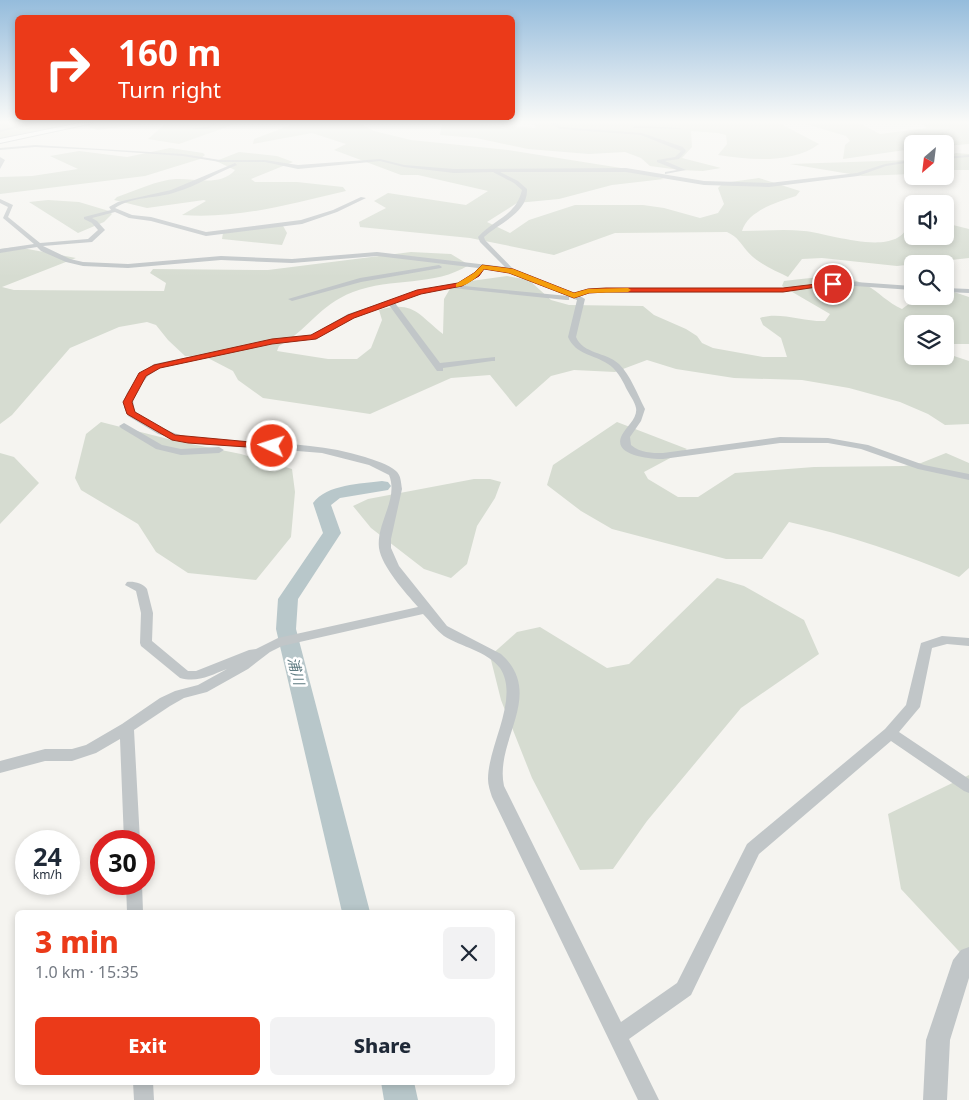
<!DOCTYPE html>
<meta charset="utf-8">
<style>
body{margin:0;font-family:"Noto Sans","Noto Sans JP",sans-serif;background:#f2f2f3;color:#1f2937;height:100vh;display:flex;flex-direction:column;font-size:19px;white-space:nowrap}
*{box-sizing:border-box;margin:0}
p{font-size:16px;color:#747a83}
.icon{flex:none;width:28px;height:28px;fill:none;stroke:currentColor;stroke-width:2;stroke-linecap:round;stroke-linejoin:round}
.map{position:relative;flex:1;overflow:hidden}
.sheet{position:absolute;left:15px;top:910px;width:500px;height:175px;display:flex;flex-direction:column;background:#fff;border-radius:8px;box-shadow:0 2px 8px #0003}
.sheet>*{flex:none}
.banner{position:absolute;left:15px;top:15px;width:500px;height:105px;border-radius:8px;box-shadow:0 2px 8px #0003;background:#eb3a19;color:#fff;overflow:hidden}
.needle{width:32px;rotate:208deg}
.tools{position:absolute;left:904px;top:135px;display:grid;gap:10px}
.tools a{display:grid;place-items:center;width:50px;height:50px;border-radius:8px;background:#fff;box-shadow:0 2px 8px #0003;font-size:25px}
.speed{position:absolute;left:15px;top:830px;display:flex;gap:10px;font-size:25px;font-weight:700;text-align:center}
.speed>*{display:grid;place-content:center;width:65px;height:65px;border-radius:50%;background:#fff;box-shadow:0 2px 8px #0003;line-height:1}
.speed small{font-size:12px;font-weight:400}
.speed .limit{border:8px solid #d22;background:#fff;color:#111}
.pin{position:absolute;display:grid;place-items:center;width:42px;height:42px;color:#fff;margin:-21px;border:2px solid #fff;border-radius:50%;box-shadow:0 1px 5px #0007}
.me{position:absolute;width:55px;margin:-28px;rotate:274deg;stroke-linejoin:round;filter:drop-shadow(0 0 4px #0008)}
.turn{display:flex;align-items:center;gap:18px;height:105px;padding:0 20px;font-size:22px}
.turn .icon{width:65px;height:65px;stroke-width:2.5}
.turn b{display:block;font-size:35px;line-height:42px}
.round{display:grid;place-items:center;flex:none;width:52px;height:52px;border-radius:8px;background:#f2f2f3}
.headline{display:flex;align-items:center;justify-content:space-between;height:85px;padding:0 20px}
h1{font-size:30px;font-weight:800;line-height:38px;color:#eb3a19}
.primary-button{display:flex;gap:10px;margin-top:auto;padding:10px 20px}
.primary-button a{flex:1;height:58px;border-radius:8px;background:#eb3a19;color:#fff;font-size:20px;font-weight:800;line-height:58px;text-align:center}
.primary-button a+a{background:#f2f2f3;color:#1f2937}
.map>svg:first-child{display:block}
.green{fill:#d6dcd1}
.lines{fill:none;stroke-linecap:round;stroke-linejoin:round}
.river{fill:#b8c7ca;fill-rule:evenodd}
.secondary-casing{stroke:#b3babd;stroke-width:2}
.minor{fill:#c1c6c8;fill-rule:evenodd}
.tertiary{fill:#c1c6c8;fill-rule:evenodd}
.secondary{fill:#fff;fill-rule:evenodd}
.route{fill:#eb3a19;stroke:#992610}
.slow{fill:#f59e0b}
.labels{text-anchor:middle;stroke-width:5;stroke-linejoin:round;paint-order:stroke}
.water-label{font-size:14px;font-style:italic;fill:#5d7a80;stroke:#fff}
</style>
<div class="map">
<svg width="969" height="1100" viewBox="0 0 969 1100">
<rect width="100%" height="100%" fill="#f5f4f0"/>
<!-- green -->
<path class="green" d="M0,123H148L98,130L80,124L20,134L0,140Z
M166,123H238L179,144L148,139Z
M296,123H359L374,131L411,140L508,150L640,171L664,179L612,185L559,199L517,203L487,222L510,233L529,220L575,205H643L664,208L700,218L718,213L724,204L718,188L723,183L759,178L800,191L796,196C778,202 748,210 742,231C763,231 784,229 804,231C829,233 897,259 908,225L912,223V236H945V223L969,229V258L897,266L822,258L802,259L788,277C774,270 757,263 747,251C740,243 738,237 727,232L615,233L554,255L470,238L360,227L359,222L386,208L374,201L388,193L466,205L488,191L418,175H401L334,150L346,144L312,133L253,144L254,139Z
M448,123L536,128L534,123H779L819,144C793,164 750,160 718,155L727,144L726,135L718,133L691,131L692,147L682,158L721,168L703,171L680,170L650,166L641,158L625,152L589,154L528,149L476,138L440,135L442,124Z
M810,123H859L880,134L927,128L921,123H969V144L945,146V144H912V149L843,159L845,145L850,141L846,136L806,124Z
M170,148L203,153L205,155L200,159L145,176L0,194V177L32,176L78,169L50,156L79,151L127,157Z
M239,152L277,156L293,162L251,179L255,182H297L343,187L346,191C290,204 239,219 182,215L206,201L204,200L147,208L114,200L117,197C135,191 157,180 176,179C195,178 220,187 235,170L216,161Z
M956,153L969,154V170H945V157Z
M912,160V174L862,176L790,164Z
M48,200L79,202L109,211L112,214L104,222L78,233L29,202Z
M282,224L287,233L282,245L222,239L223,233Z
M17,247L76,258L2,287L14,290L164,291L166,283L150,273L153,269L268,270L411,252L451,254L469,265C434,287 392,277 353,292C319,305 307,331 279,346L277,351L328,359H357L371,348L382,320L379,310C413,300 418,314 443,334L444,299L451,287L471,281L507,276L529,280L551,300L569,305L643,306L654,315L686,329L697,336L702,343L713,348L763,357H787L781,338L763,325L760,318C778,311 805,322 825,321L830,314L782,286L784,281C810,278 842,272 866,285C879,292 888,303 902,309L910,303L913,296H945V289L969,297V344H945V324H912V356H945V353L969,361V424L945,425L928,414L900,402L849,388L802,380L734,378L676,369L647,360L615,372L574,370L551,376L516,407L490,375L451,378L370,414L263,398L238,380L233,371L206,357L185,356L168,340L156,325L147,322L119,327L70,348L12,415L0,424V249Z
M101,422L176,441L241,454L292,469L295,492L291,537L256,580L188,573L156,552L138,524L81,490L75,478L86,434Z
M617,422L687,449L644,472L648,479L678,497H698L735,473L814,467L904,466L921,463L946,453L969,463V568L959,577C904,554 848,535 789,522L762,559H726L612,529L581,511L547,485L553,465Z
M0,453L14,457L39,483L0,524Z
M474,479H490L501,482L495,498L477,526L467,564L451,578L424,569L371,528L353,506L368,499Z
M717,578L744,586L804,620L819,654L741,708L647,821L613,869L580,870L532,778L501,700L490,656L517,632L540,627L607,668L629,664Z
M969,775V962L901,889L888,814Z"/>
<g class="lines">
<!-- river -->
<path class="river" d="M382,481L388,482L391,486L388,490L340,498L331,505L341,533L298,599L296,629L370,912H342L276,629L278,599L323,533L313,503C327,484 361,484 382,481Z
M381,1082H414L418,1100H384Z"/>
<!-- secondary casing -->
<g class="secondary-casing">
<path id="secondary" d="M80,123H93L0,143V139Z"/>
</g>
<!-- minor -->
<path class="minor" d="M28,123H36L0,132V130Z
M212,123H217L208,129H188L207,127Z
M551,123H556L561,127L642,133L683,147L686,151L679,159L665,161L686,170L665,174V172L677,170L657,162V160L675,157L681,151L641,135L560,129Z
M635,126L680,128L682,129L633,128Z
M35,145L183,154L220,160H265L298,165L380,159L404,165L454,169L626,168L704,181L769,183L857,173L885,164L912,160V162L886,166L858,176L769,187L704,185L626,172H500L518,181L527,189C528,213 499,223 484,237L485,240L514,270L574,294L588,289L606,288H783L841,281L912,286V290L841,285L783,292L589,293L580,296L585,299L576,337C583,354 606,352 619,364C631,376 637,394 645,409L641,421L630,437L631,445C641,453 651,453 663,453L780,437L828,438L868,445L924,465L969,474V480L918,469L861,449L828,443H780L663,459C651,459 611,456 622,435C626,427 638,418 636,408C635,402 629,394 626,388C622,379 616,369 608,364C593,354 576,355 568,337L577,300L569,297V300H566L452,288L421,294L395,303L440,363L495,357V361H492L443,368V371H437L389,305L354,318L316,339L272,344L160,368L148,376L139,387L133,400L135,413C153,423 170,434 190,437C249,445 308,439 365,457C374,460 388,464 396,471C401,475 401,483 402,489L391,539V548L399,566L447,626L501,654C546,694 494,740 504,786L621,1022L677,983L747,844L885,729L906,705L921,643L942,636L969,638V646L947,644L932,648L920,707L899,732L969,779V793L964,791L891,741L759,854L691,995L629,1039L659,1100H638L492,797C490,791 488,785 488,779C488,745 520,698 500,668C487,651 461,647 444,636C436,630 430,621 423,614L282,646L270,652L248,669L207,692L184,698L170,706L134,730L140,841H124L120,739L96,753L72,761H45L0,773V761L45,749H72L86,745L122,724L160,698L175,691L198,685L227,669C211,675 198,683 180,678L141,646L140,643L141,613L136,591L125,585L127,582C133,581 143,583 147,589L153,613L152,641L188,671H196L249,650L256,649L278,638L418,607C405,592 382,567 379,548C376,523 399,499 389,475L369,465L322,453L185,442L158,434L128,416L124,407V400L127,393L137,378L154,364L272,340L311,335L348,314L418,291L458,283L474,274L478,268L377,256L292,263L221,260L128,268L83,266L66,262L41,251L37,247L0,253V249L34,244L3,218L8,207L0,203V199L13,205L8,217L40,243L88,239L98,230L92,223L84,219V217L111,210L109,207L118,202L171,190L235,163L237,165C216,173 197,186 176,192C156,199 132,196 115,208L132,215L151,217L206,232L301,220L333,210L361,197L366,198L337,212L302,224L206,236L151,221L129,218L115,212L92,218L97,221L105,230L92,242L43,246L70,259L83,262L128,264L221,256L292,259L377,252L505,267L480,242L478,237C494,219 516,216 522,190L514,183L493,172L454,173L404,167L380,161L298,169L265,162H220L183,156L98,150L35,147L0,150V148ZM484,268L505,271L568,296L464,286L479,276Z
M969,155V157L945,159V157Z
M0,157L5,160L0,169Z
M439,265L442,267L441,268L361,282L292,301L288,299L360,278Z
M945,288L969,289V293L945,292Z
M124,423L162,445L181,449L219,447L224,450L219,453L181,455L156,449L121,428L119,426Z
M126,884H142L143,912H127Z
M133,1082H153L154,1100H134Z"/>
<!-- tertiary -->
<path class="tertiary" d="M969,947V978L950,1040L947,1100H923L926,1040L953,960L961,950Z"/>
<!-- secondary -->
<use href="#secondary" class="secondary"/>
</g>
<!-- sky -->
<linearGradient id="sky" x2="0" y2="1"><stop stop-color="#95bcdc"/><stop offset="0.44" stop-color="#fafaf8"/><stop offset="1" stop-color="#fafaf8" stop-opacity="0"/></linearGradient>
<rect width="969" height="277" fill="url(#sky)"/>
<!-- route -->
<path class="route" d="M482,265L513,269L574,293L588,289L606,288H783L833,282L837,284L783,292H606L589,293L574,298L509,273L484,269L479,276L462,286L421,294L354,318L316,339L272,344L160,368L146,376L132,402L135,412L175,435L272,444H276V449L188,443L172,440L127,414L123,402L139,373L154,365L272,339L311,335L348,315L417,290L458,283L474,273Z"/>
<!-- slow -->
<path class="slow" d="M482,265L513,269L574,293L588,289L628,288L631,290L628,292L589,293L574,298L509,273L484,269C478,277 466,287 456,287V284L474,273Z"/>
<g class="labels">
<!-- water labels -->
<g class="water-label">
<text transform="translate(296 671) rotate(76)" y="5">浦川</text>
</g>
</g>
</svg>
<div class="tools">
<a><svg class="needle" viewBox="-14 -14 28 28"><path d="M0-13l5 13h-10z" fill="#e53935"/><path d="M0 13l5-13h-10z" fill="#747a83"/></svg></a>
<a><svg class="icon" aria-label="sound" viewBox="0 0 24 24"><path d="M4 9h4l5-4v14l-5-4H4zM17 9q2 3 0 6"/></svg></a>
<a><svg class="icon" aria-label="search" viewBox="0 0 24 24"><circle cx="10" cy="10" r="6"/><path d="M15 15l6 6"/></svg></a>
<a><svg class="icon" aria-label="layers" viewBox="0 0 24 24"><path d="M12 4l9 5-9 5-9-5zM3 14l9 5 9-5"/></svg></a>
</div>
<div class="speed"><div>24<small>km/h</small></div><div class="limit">30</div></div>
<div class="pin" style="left:833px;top:284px;background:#d93025"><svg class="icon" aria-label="arrive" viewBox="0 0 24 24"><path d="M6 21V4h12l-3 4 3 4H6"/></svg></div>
<svg class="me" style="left:272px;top:446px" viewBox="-20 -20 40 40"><circle r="17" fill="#eb3a19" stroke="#fff" stroke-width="3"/><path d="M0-11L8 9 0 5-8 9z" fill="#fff"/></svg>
<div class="banner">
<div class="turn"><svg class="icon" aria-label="right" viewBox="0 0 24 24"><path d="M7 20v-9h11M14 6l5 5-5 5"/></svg><div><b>160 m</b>Turn right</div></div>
</div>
<section class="sheet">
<div class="headline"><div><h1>3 min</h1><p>1.0 km · 15:35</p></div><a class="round"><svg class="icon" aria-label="close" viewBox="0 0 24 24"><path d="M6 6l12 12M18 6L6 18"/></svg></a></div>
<div class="primary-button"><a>Exit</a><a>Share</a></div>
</section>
</div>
